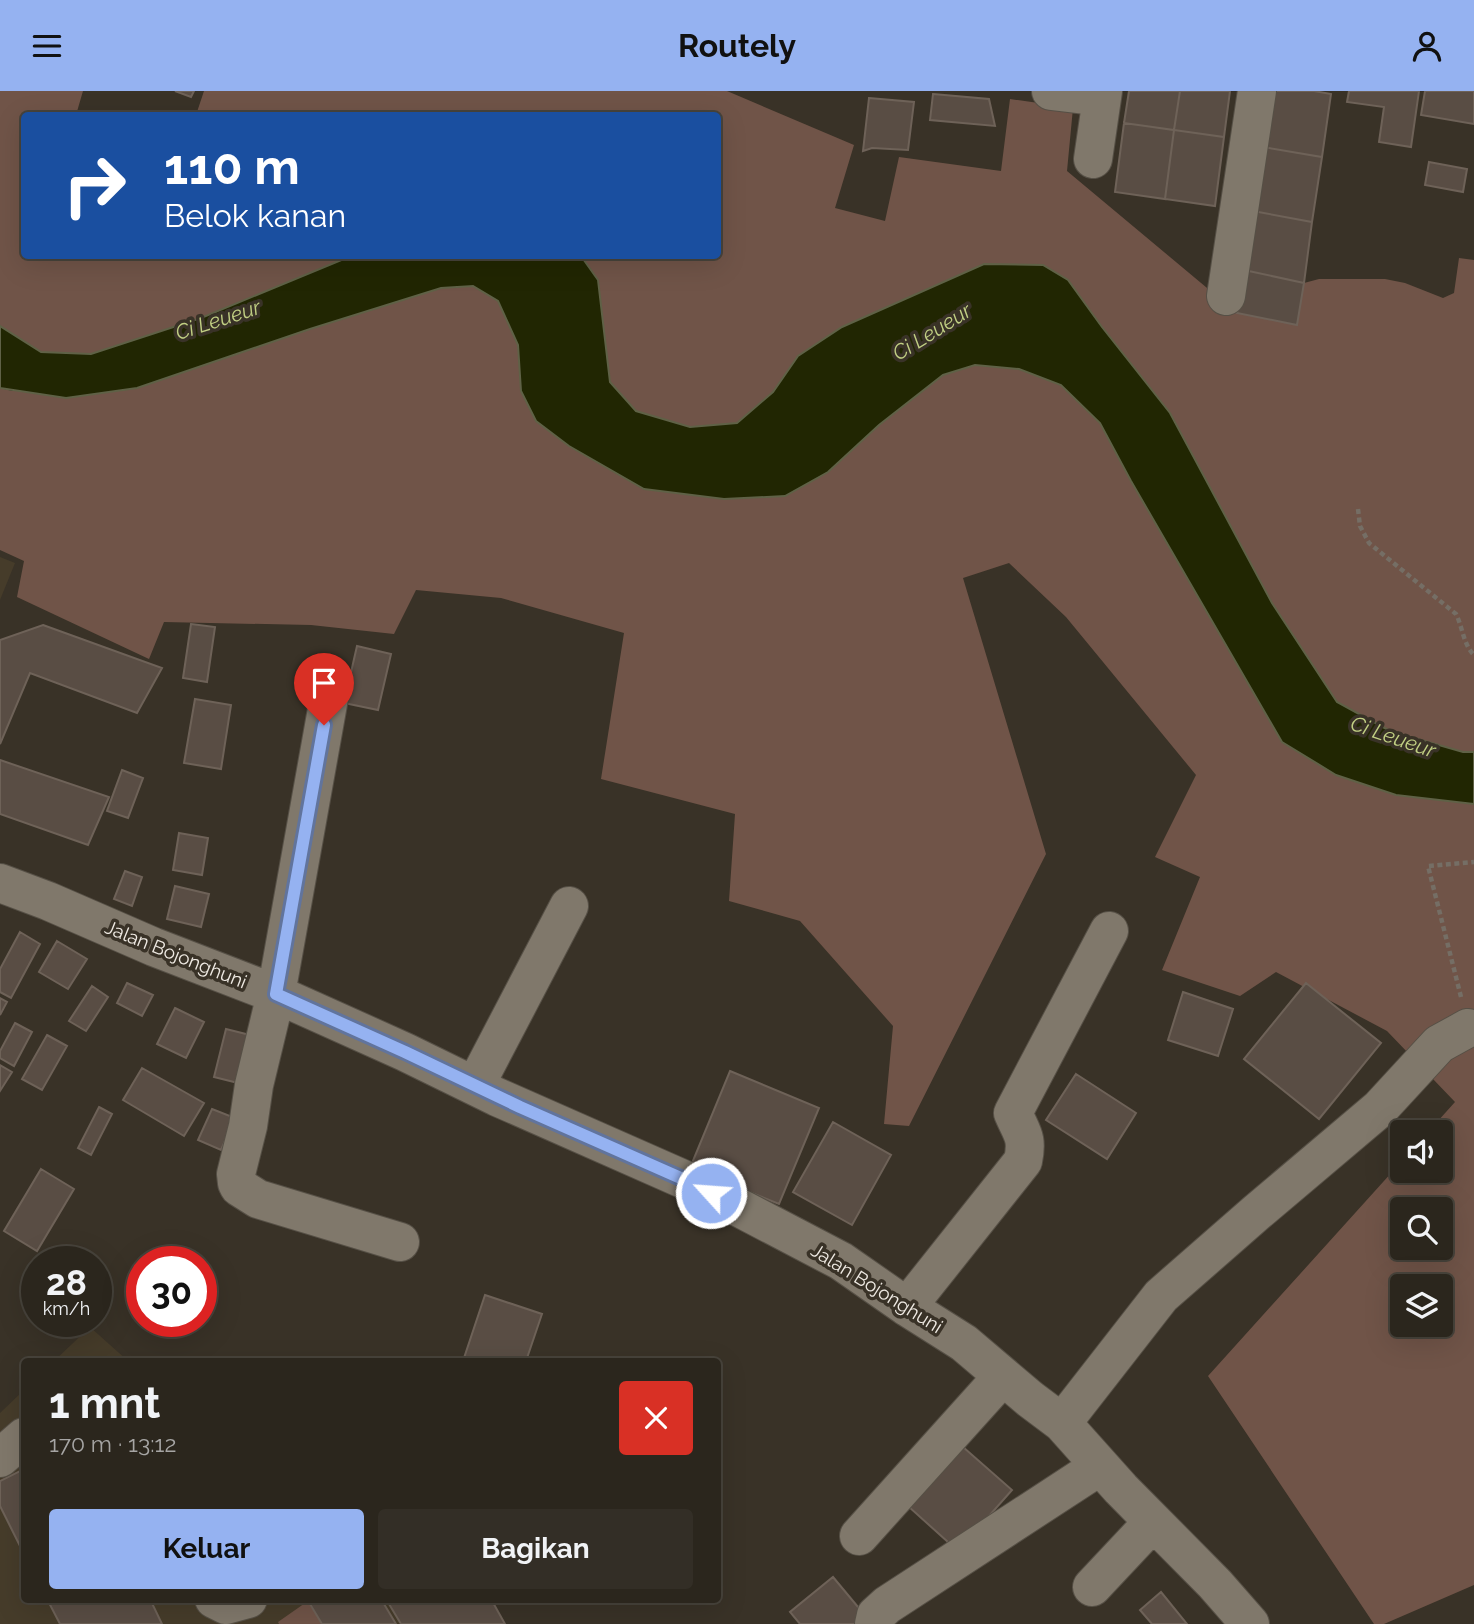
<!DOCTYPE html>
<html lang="id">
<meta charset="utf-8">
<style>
body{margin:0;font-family:Raleway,sans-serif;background:#332e26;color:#f1f3f6;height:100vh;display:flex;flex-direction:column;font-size:26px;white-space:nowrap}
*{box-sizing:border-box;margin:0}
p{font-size:23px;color:#a6a5a4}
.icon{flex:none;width:38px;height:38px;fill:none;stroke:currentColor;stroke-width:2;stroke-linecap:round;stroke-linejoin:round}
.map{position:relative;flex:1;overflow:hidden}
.panel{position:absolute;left:21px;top:1267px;width:700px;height:245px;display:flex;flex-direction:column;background:#2b261d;border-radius:7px;box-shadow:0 7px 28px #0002,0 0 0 2px #47433b}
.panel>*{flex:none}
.guide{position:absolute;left:21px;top:21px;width:700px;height:147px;border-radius:7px;box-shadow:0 7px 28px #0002,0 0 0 2px #47433b;background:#1a4fa0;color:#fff;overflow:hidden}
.fabs{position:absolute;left:1390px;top:1029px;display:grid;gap:14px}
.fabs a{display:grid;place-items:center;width:63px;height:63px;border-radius:7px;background:#2b261d;box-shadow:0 7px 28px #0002,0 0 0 2px #47433b;font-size:35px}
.speed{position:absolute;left:21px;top:1155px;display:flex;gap:14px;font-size:35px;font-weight:700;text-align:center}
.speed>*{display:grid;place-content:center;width:91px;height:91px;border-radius:50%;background:#2b261d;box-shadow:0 7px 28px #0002,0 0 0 2px #47433b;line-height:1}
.speed small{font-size:18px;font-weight:400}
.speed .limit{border:10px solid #d22;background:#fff;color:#111}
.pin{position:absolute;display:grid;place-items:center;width:60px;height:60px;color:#fff;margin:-72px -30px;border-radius:50% 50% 50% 0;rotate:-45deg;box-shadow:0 0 7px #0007}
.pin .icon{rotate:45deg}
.me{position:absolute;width:77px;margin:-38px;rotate:296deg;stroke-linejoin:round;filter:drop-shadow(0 0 5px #0008)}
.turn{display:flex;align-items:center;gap:24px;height:147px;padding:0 28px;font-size:32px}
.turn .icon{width:91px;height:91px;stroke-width:2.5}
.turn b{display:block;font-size:49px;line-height:60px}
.round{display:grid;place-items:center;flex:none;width:74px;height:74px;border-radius:7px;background:#332e26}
.overview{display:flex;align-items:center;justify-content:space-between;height:119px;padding:0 28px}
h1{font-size:42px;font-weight:700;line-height:52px}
.cta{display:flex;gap:14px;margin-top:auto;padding:14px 28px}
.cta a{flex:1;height:80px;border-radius:7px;background:#95b2f1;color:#111;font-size:28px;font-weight:700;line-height:80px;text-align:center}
.cta a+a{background:#332e26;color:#f1f3f6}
header{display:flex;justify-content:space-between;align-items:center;height:91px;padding:0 28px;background:#95b2f1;color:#111;font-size:32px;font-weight:700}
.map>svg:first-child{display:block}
.built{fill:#463c2a}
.green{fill:#705448;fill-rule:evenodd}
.water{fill:#212602;stroke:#5f6146;stroke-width:2}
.building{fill:#594d44;stroke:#6e6258;stroke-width:2}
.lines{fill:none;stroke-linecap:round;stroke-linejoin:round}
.minor-casing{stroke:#565046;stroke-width:40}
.path{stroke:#756e65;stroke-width:4.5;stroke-dasharray:5 3.5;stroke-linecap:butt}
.minor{stroke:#80786b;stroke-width:38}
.route-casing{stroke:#61749d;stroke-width:18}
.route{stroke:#95b2f1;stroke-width:12}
.labels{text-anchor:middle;stroke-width:7;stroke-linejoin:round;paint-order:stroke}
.street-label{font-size:19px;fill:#efeae3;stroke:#393227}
.water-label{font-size:21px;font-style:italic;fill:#c1cf83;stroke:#393227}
</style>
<header><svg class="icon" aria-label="menu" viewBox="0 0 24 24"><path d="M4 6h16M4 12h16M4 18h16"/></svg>Routely<svg class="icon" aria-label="person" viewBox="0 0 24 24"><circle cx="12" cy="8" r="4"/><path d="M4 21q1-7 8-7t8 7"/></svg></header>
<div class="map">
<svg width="1474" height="1533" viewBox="0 0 1474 1533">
<rect width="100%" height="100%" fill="#393227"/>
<!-- built -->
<path class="built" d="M0,466L15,472L0,509Z
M90,1236L128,1270H54Z
M24,1299V1508L491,1509L505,1533H0V1322Z"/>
<!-- green -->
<path class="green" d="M0,0H83L76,24H24V164L351,165L201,227L91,263L41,261L0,235Z
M204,0H727L854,54L835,117L885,130L899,66L1001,80L1010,8L1073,17L1067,80L1237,222L1304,192L1319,188H1385L1405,192L1443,207L1454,202L1459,167L1474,169V661H1463L1390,640L1337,611L1272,512L1102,236L1068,189L984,173L842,236L798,265L773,301L737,332L690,336L636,320L609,291L598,189L581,165L718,164V24H196Z
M473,195L498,210L518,254L521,300L536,330L569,355L643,398L785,405L828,381L879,334L943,284L975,274L1019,278L1061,294L1100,332L1131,390L1336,684L1395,704L1474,713V1494L1384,1533H1374L1208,1285L1402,1070V1080H1440V1041H1428L1455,1011L1387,940L1276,881L1240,905L1162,879L1200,786L1155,766L1196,684L1066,526L1009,472L963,487L1046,763L909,1035L884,1033L893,935L800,830L729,810L735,723L601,688L624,542L501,507L416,499L394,543L311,534L164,531L149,568L17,506L24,470L0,459V297L12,300L137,297L310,238L441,197ZM1402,1118H1440V1157H1402ZM1402,1195H1440V1234H1402Z
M308,1510L322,1533H279L278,1531Z"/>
<!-- water -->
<path class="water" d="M351,165H581L598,189L610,291L636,320L690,336L737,332L773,301L798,265L842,236L984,173L1043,174L1068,189L1102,236L1170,322L1272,512L1337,611L1390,640L1463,661H1474V713L1396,704L1336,684L1282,651L1131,390L1100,332L1061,294L1019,278L975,274L943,284L879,334L828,381L785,405L724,408L644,398L569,355L536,330L521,300L518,254L498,210L473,195L441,197L310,238L137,297L66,307L0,297V235L41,261L91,263L201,227Z"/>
<!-- building -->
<path class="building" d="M175,0H194L191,6Z
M1129,0H1180L1174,39L1124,32Z
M1180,0H1230L1224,46L1174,39Z
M1270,0H1314L1331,3L1322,66L1263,56Z
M1349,0H1419L1411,56L1379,51L1384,16L1347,11Z
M1425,0H1474V33L1421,24Z
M933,3L989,8L995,35L930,29Z
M869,7L914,11L908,59L872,57L863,60Z
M1124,32L1174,39L1165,108L1115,101Z
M1174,39L1224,46L1215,115L1165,108Z
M1263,56L1322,66L1312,131L1253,120Z
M1429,71L1467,78L1463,101L1425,94Z
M1253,120L1312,131L1304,192L1244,179Z
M1244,179L1304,192L1297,234L1237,222Z
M191,533L215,536L207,591L183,587Z
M43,534L162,577L137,622L30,582L0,653V549Z
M357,555L391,563L378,619L344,612Z
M195,608L231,614L221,678L184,672Z
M0,669L109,706L88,754L0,723Z
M122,679L143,687L128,727L107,720Z
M179,742L208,747L202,784L173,779Z
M125,780L142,786L132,815L114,808Z
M175,795L209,803L201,836L167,828Z
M20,841L40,853L11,907L0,901V878Z
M57,850L87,868L68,898L39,881Z
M127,892L153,904L142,925L117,912Z
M1306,892L1381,952L1319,1028L1244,968Z
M92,895L108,906L86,940L69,930Z
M1183,901L1233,918L1218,965L1168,949Z
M0,907L7,911L0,924Z
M175,917L204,931L186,967L157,953Z
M15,932L32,941L14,975L0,967V960Z
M226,938L254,945L242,993L214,986Z
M47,944L67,955L42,999L22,988Z
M0,974L12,981L0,1000Z
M142,977L204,1012L184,1045L123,1009Z
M730,980L819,1017L779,1113L690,1077Z
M1076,983L1136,1022L1107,1068L1046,1029Z
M99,1016L112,1023L91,1064L78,1057Z
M212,1018L235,1027L221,1059L198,1049Z
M833,1031L891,1064L852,1134L793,1101Z
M41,1078L74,1098L37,1160L4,1140Z
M485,1204L542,1223L526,1270H463Z
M963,1356L1012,1399L958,1460L909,1416Z
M24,1378V1463L0,1415V1390Z
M833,1486L868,1528L863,1533H800L790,1521Z
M1161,1501L1187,1533H1152L1140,1519Z
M47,1508H150L162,1533H60Z
M307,1508H381L396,1533H322Z
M386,1508H491L505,1533H401Z"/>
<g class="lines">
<!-- minor casing -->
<g class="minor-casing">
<path id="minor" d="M1051,0L1102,6
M1093,68L1103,0
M1226,205L1257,0
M329,607L276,903L254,994L248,1035L236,1083L237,1092L239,1096L258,1108L400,1151
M0,792L48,810L154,856L276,903L405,961L497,1006L692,1092L841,1170L907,1216L964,1252L1030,1308L1062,1332L1121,1398L1215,1493L1250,1533
M475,995L569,815
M907,1216L1023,1070C1028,1046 1022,1043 1013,1022L1109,840
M1062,1332L1161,1205L1257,1121L1380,1017L1439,953L1468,937
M0,1367L24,1346
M859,1445L1003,1285
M1092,1496L1153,1431
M214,1508L226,1514L248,1508
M874,1533L876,1524L887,1514L1100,1375"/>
</g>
<!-- path -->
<path class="path" d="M1358,418L1360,435L1369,452L1456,523C1463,537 1463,553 1474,564
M1461,906L1428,775L1474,771"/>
<!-- minor -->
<use href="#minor" class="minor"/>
</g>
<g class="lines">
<!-- route casing -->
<g class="route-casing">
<path id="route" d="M324,634L276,903L405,961L520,1016L692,1092L711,1102"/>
</g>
<!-- route -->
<use href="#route" class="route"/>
</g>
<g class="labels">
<!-- street labels -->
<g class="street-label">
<text transform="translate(176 863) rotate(22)" y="7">Jalan Bojonghuni</text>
<text transform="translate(877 1197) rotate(32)" y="7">Jalan Bojonghuni</text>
</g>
<!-- water labels -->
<g class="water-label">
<text transform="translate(218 229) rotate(-18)" y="7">Ci Leueur</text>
<text transform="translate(932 241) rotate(-32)" y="7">Ci Leueur</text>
<text transform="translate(1393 646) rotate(19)" y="7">Ci Leueur</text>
</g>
</g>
</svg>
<div class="fabs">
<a><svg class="icon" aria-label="sound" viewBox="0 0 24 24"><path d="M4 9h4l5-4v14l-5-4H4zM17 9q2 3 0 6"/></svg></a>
<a><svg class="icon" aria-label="search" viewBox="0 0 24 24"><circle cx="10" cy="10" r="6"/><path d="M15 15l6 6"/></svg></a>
<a><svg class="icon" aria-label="layers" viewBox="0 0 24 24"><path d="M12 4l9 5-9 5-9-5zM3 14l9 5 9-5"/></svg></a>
</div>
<div class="speed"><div>28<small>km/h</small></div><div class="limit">30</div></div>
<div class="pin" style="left:324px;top:634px;background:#d93025"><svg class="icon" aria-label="arrive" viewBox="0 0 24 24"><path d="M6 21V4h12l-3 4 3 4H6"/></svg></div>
<svg class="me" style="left:711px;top:1102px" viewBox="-20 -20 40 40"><circle r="17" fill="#95b2f1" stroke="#fff" stroke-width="3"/><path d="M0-11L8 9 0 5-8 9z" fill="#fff"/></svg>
<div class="guide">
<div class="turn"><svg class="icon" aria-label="right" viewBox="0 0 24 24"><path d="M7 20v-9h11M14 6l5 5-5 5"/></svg><div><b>110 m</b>Belok kanan</div></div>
</div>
<section class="panel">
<div class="overview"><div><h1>1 mnt</h1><p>170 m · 13:12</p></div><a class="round" style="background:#d93025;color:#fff"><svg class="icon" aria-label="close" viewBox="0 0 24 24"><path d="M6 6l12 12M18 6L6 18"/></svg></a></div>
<div class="cta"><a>Keluar</a><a>Bagikan</a></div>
</section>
</div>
